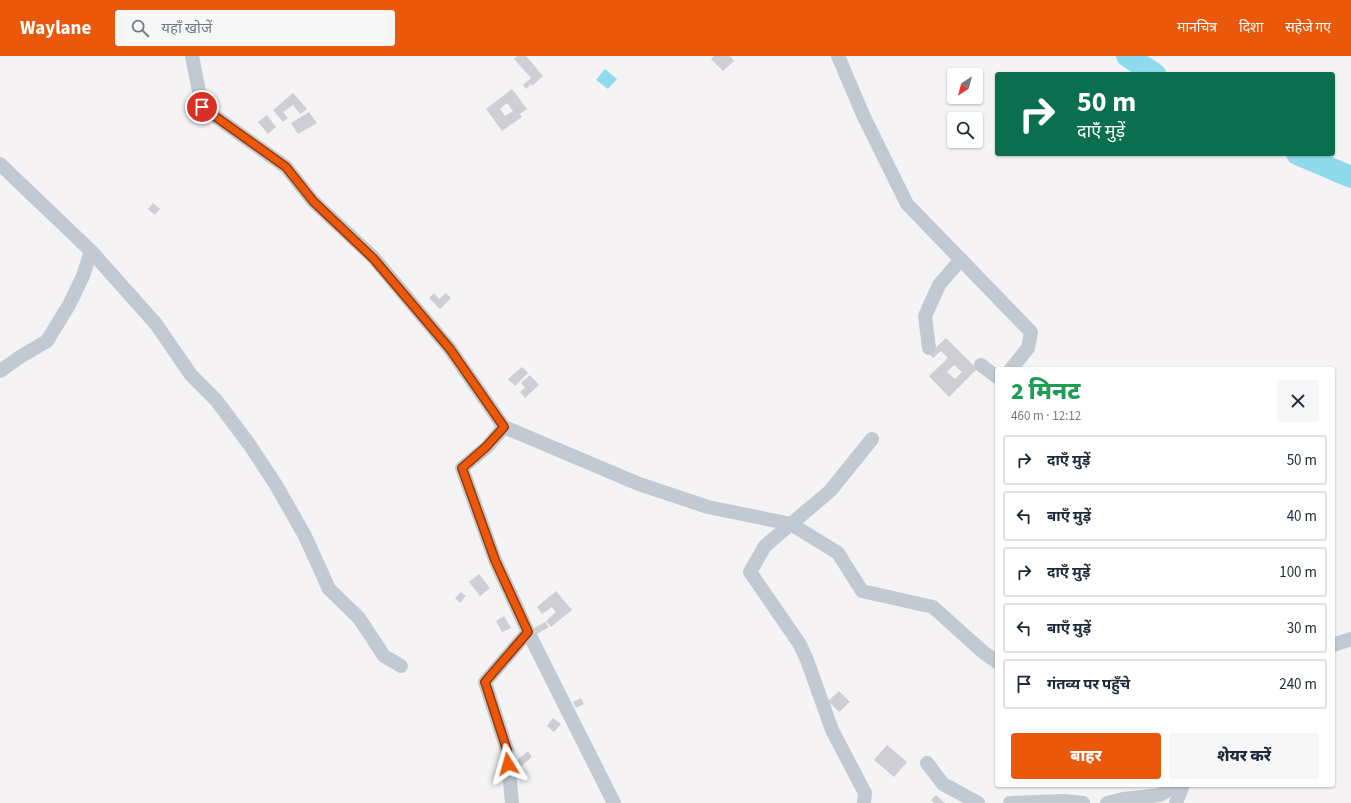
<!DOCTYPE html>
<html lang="hi">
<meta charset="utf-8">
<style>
body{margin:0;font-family:"Source Sans 3","Noto Sans Devanagari",sans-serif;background:#f6f6f7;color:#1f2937;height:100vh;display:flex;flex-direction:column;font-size:15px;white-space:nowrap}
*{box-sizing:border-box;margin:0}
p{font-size:13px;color:#747a83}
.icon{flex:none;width:22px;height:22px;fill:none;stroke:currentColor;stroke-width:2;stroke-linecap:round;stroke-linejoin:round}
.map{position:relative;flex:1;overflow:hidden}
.side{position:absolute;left:995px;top:311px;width:340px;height:420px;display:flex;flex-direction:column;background:#fff;border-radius:4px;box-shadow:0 1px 3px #0004}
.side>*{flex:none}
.guide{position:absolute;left:995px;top:16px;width:340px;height:84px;border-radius:4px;box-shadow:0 1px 3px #0004;background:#0b6e4f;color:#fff;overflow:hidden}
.needle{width:26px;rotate:216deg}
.fabs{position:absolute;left:947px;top:12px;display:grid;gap:8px}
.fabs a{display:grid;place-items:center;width:36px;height:36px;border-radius:4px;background:#fff;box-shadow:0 1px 3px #0004;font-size:20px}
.pin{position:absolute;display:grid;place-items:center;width:34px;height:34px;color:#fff;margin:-17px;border:2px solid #fff;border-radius:50%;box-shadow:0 1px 4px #0007}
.me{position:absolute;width:44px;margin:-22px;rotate:352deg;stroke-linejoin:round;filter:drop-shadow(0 0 3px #0008)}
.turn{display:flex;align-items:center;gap:14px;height:84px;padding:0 16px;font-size:18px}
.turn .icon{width:52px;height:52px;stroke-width:2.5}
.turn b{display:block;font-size:28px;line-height:34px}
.round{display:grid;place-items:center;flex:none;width:42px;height:42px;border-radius:4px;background:#f6f6f7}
.summary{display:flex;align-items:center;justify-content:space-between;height:68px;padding:0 16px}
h1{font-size:24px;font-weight:800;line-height:30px;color:#1e9e55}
.primary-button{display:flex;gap:8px;margin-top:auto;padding:8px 16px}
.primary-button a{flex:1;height:46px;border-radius:4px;background:#ea580c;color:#fff;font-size:16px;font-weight:800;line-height:46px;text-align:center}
.primary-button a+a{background:#f6f6f7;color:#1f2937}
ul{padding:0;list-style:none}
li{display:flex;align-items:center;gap:12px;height:50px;margin:0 8px 6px;padding:0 8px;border:2px solid #e0e1e3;border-radius:4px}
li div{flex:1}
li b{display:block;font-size:15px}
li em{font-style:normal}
header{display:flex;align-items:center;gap:24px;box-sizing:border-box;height:56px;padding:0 20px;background:#ea580c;color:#fff}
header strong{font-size:19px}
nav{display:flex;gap:22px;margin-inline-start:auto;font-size:14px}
.search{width:280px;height:36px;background:#f6f6f7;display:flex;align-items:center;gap:10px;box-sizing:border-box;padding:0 14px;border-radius:4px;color:#747a83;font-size:15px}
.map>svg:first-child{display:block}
.water{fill:#90daee}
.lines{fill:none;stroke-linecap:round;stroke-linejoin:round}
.river{stroke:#90daee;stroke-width:22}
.building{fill:#cdcfd5;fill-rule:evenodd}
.street{stroke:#c1cad2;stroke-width:14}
.route-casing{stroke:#983908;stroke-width:10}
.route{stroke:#ea580c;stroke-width:7}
</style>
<header>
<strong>Waylane</strong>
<div class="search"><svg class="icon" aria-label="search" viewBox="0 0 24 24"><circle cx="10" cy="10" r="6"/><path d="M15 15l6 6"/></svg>यहाँ खोजें</div>
<nav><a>मानचित्र</a><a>दिशा</a><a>सहेजे गए</a></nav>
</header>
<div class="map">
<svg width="1351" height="747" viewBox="0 0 1351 747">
<rect width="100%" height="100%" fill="#f5f3f3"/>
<!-- water -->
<path class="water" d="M605,13L617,23L608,33L596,24Z"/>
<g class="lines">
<!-- river -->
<path class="river" d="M1127,0L1155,18
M1297,98L1351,121"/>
</g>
<!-- building -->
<path class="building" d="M517,0H526L543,20L532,30L531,28L526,33L523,29L531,22L514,3Z
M714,0H730L734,5L723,15L711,3Z
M512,33L527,53L520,58L522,61L502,75L486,53ZM507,47L513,55L505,60L500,53Z
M293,37L307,53L300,58L293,49L283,56L288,62L283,66L273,54Z
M309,56L317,67L298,78L291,67Z
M267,59L276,71L268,78L258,66Z
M153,147L160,153L155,159L148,153Z
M434,237L439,243L446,237L451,242L440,253L429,242Z
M946,282L977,313L949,341L929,320L948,302L941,295L933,302L929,298ZM954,309L962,316L955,323L947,316Z
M522,311L528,317L515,330L508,323Z
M530,319L539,329L525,342L520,336L525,332L521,327Z
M479,518L490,532L480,540L469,526Z
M556,535L572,554L551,571L546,565L556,556L552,551L542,558L537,551Z
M461,536L466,540L460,547L455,542Z
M504,560L511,572L502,576L496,565Z
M545,566L549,571L537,578L534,572Z
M839,635L850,646L839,656L828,645Z
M581,642L584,648L576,652L573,646Z
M553,662L561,668L554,676L547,670Z
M887,689L907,706L894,721L874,704Z
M528,695L532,701L520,711L516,705Z
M936,739L945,747H934L931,744Z"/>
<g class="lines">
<!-- street -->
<path class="street" d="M192,0L202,51L286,111L313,145L373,201L450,293L504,371L487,391L462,412L495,504L528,576L485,626L507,694L512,747
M838,0L864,61L907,148L1031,276L1028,292L1011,313
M0,108L91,195L156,268L191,319L216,344L249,388L276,429L305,480L329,533L359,562L384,600L401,610
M929,292L925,260L939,229L961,203
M981,309L997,321
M0,315L20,301L47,285L69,249L83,220L91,195
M504,371L639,428L708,451L791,468L838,497L862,535L933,551L983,596L997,606
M528,576L614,747
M1333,589L1351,583
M927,707L943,728L978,747
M864,747L865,737L832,674L807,604L799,587L750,516L765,490L830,435L872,383
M1010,747L1064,745L1083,747
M1107,747L1123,743L1160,739L1177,729
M1176,747L1183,729"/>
</g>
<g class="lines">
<!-- route casing -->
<g class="route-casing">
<path id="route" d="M202,51L286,111L313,145L373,202L450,293L504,371L486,391L462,412L495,504L528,576L485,626L507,694L508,708"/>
</g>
<!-- route -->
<use href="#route" class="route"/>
</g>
</svg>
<div class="fabs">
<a><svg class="needle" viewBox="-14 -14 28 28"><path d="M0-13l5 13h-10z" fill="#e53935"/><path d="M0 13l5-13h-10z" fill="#747a83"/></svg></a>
<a><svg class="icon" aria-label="search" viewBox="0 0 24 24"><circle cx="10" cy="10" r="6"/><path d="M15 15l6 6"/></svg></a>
</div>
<div class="pin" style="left:202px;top:51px;background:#d93025"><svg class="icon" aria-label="arrive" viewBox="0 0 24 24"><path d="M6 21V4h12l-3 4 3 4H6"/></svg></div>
<svg class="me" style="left:508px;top:708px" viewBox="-20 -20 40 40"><path d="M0-17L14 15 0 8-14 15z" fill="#ea580c" stroke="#fff" stroke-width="4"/></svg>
<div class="guide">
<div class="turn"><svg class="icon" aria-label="right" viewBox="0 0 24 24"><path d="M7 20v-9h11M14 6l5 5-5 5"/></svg><div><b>50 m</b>दाएँ मुड़ें</div></div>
</div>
<section class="side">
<div class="summary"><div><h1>2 मिनट</h1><p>460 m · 12:12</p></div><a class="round"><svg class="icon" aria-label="close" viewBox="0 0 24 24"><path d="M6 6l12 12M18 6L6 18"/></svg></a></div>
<ul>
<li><svg class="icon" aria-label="right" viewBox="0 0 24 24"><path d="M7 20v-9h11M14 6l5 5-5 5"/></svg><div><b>दाएँ मुड़ें</b></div><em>50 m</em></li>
<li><svg class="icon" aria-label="left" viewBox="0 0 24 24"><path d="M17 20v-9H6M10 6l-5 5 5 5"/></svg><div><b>बाएँ मुड़ें</b></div><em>40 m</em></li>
<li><svg class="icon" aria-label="right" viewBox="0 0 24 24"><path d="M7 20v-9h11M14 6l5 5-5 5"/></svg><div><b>दाएँ मुड़ें</b></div><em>100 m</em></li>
<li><svg class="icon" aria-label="left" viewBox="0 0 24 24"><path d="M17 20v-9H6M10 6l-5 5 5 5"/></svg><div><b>बाएँ मुड़ें</b></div><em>30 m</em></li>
<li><svg class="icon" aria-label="arrive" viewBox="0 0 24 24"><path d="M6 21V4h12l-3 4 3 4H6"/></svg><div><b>गंतव्य पर पहुँचे</b></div><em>240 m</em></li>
</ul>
<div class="primary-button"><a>बाहर</a><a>शेयर करें</a></div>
</section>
</div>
